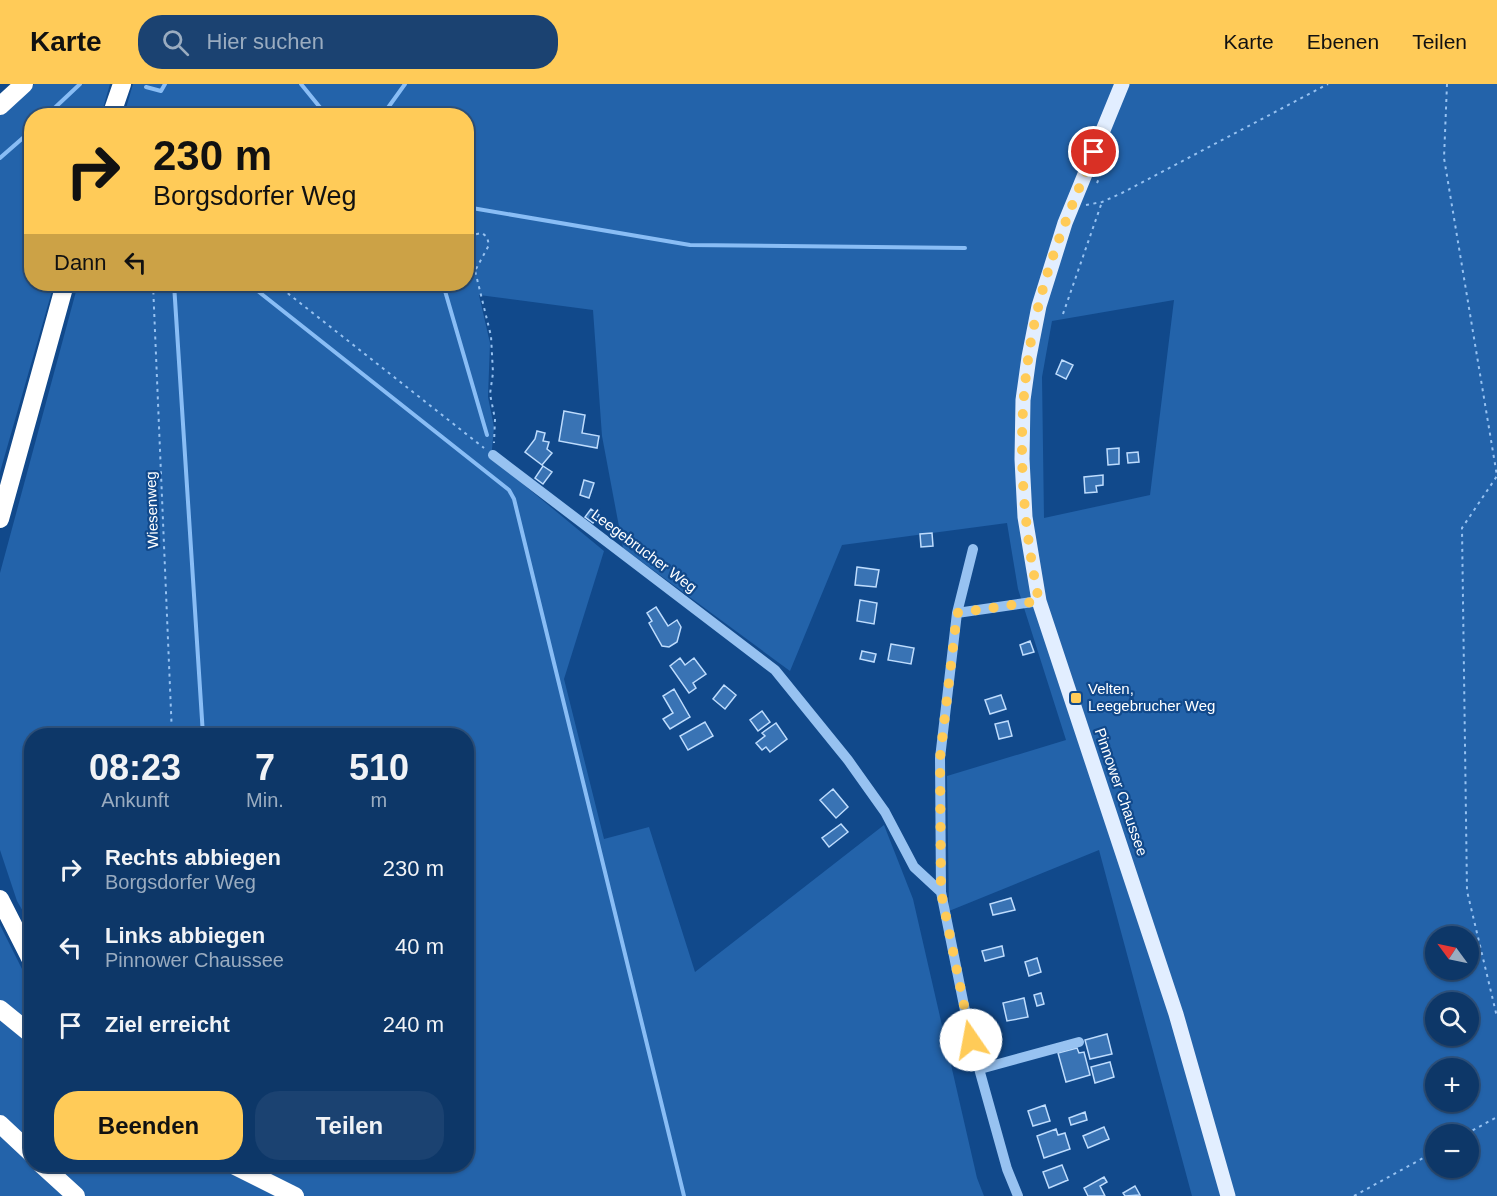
<!DOCTYPE html>
<html lang="de">
<meta charset="utf-8">
<style>
body{margin:0;font-family:Arial,sans-serif;background:#1b4271;color:#f1f3f6;height:100vh;display:flex;flex-direction:column;font-size:22px;white-space:nowrap}
*{box-sizing:border-box;margin:0}
p{font-size:20px;color:#9aacc0}
.icon{flex:none;width:33px;height:33px;fill:none;stroke:currentColor;stroke-width:2;stroke-linecap:round;stroke-linejoin:round}
.map{position:relative;flex:1;overflow:hidden}
.details{position:absolute;left:24px;top:644px;width:450px;height:444px;display:flex;flex-direction:column;background:#0d3768;border-radius:24px;box-shadow:0 2px 4px #0004,0 0 0 2px #2d517c}
.details>*{flex:none}
.top-card{position:absolute;left:24px;top:24px;width:450px;height:183px;border-radius:24px;box-shadow:0 2px 4px #0004,0 0 0 2px #2d517c;background:#ffcb58;color:#111;overflow:hidden}
.needle{width:39px;rotate:303deg}
.buttons{position:absolute;left:1425px;top:842px;display:grid;gap:12px}
.buttons a{display:grid;place-items:center;width:54px;height:54px;border-radius:50%;background:#0d3768;box-shadow:0 2px 4px #0004,0 0 0 2px #2d517c;font-size:30px}
.pin{position:absolute;display:grid;place-items:center;width:51px;height:51px;color:#fff;margin:-26px;border:3px solid #fff;border-radius:50%;box-shadow:0 2px 6px #0007}
.me{position:absolute;width:66px;margin:-33px;rotate:348deg;stroke-linejoin:round;filter:drop-shadow(0 0 4px #0008)}
.turn{display:flex;align-items:center;gap:21px;height:126px;padding:0 30px;font-size:27px}
.turn .icon{width:78px;height:78px;stroke-width:2.5}
.turn b{display:block;font-size:42px;line-height:51px}
.then{display:flex;align-items:center;height:57px;padding:0 30px;background:#0003;gap:12px;font-size:22px}
.eta{display:flex;justify-content:space-evenly;align-items:center;height:102px;text-align:center}
.eta b{font-size:36px;font-weight:600;line-height:42px}
.button{display:flex;gap:12px;margin-top:auto;padding:12px 30px}
.button a{flex:1;height:69px;border-radius:24px;background:#ffcb58;color:#111;font-size:24px;font-weight:600;line-height:69px;text-align:center}
.button a+a{background:#1b4271;color:#f1f3f6}
ul{padding:0;list-style:none}
li{display:flex;align-items:center;gap:18px;height:78px;padding:0 30px}
li div{flex:1}
li b{display:block;font-size:22px}
li em{font-style:normal}
header{display:flex;align-items:center;gap:36px;box-sizing:border-box;height:84px;padding:0 30px;background:#ffcb58;color:#111}
header strong{font-size:28px}
nav{display:flex;gap:33px;margin-inline-start:auto;font-size:21px}
.search{width:420px;height:54px;background:#1b4271;display:flex;align-items:center;gap:15px;box-sizing:border-box;padding:0 21px;border-radius:24px;color:#9aacc0;font-size:22px}
.map>svg:first-child{display:block}
.green{fill:#2363aa;fill-rule:evenodd}
.lines{fill:none;stroke-linecap:round;stroke-linejoin:round}
.stream{stroke:#89bdf5;stroke-width:4}
.building{fill:#3973b4;stroke:#bedcfd;stroke-width:1.5}
.path{stroke:#97c2f1;stroke-width:2;stroke-dasharray:3 4.5;stroke-linecap:butt}
.minor{stroke:#97c2f1;stroke-width:10}
.major{stroke:#e2eeff;stroke-width:15}
.highway{stroke:#fff;stroke-width:18}
.route{stroke:#ffcb58;stroke-width:10;stroke-dasharray:0 18}
.poi-dot{fill:#ffcb58;stroke:#11498b;stroke-width:2}
.labels{text-anchor:middle;stroke-width:4.5;stroke-linejoin:round;paint-order:stroke}
.street-label{font-size:15px;fill:#fff;stroke:#11498b}
.poi-label{font-size:15px;fill:#fff;stroke:#11498b;text-anchor:start}
</style>
<header>
<strong>Karte</strong>
<div class="search"><svg class="icon" aria-label="search" viewBox="0 0 24 24"><circle cx="10" cy="10" r="6"/><path d="M15 15l6 6"/></svg>Hier suchen</div>
<nav><a>Karte</a><a>Ebenen</a><a>Teilen</a></nav>
</header>
<div class="map">
<svg width="1497" height="1112" viewBox="0 0 1497 1112">
<rect width="100%" height="100%" fill="#11498b"/>
<!-- green -->
<path class="green" d="M34,0H110L101,31L32,32V200H54L0,388V30Z
M133,0H1497V1112H1192L1099,766L949,827L947,692L1066,656L1018,505L1007,439L842,461L790,587L623,464L602,352L593,226L479,211L490,259L488,313L494,343L492,365L495,377L604,467L564,595L604,755L649,743L695,888L884,741L913,815L977,1094L984,1112H0V841L31,903L32,1080H466V651H32L31,841L17,817L0,766V489L78,200H466V32L124,31ZM1174,216L1150,411L1044,434L1042,293L1052,237ZM1436,852H1468V885H1436ZM1436,918H1468V951H1436ZM1436,984H1468V1017H1436ZM1436,1050H1468V1083H1436Z"/>
<g class="lines">
<!-- stream -->
<path class="stream" d="M301,0L327,32
M146,3L161,7L165,0
M46,32L80,0
M382,32L405,0
M0,74L32,46
M466,123L690,161L965,164
M174,200L203,651
M249,200L509,406L514,415L684,1112
M443,200L487,351"/>
</g>
<!-- building -->
<path class="building" d="M1062,276L1073,281L1066,295L1056,290Z
M564,327L585,331L582,349L599,352L597,364L559,357Z
M537,347L545,349L543,357L549,358L547,365L552,369L542,381L525,368L535,355Z
M1119,364V380L1108,381L1107,365Z
M1138,368L1139,378L1128,379L1127,369Z
M543,382L552,388L543,400L535,394Z
M1103,391V401L1096,402L1097,408L1085,409L1084,393Z
M584,396L594,399L589,414L580,411Z
M591,425L599,431L593,439L585,433Z
M932,449L933,462L921,463L920,450Z
M857,483L879,486L876,503L855,501Z
M860,516L877,519L874,540L857,537Z
M656,523L668,542L677,536L681,543L677,558L669,563L662,562L649,539L652,537L647,529Z
M1030,557L1034,568L1023,571L1020,561Z
M891,560L914,564L911,580L888,576Z
M862,567L876,570L874,578L860,575Z
M680,574L685,581L694,574L706,590L693,599L696,604L689,609L670,582Z
M724,601L736,611L725,625L713,615Z
M674,605L690,633L670,645L663,635L673,629L663,612Z
M1001,611L1006,625L990,630L985,616Z
M762,627L770,638L758,647L750,636Z
M1008,637L1012,652L999,655L995,640Z
M705,638L713,652L688,666L680,652Z
M776,639L787,655L770,668L766,663L762,666L756,659L765,652L762,649Z
M833,705L848,723L836,734L820,716Z
M841,740L848,748L829,763L822,754Z
M1011,814L1015,826L993,831L990,820Z
M1002,862L1004,872L985,877L982,867Z
M1037,874L1041,888L1029,892L1025,878Z
M1041,909L1044,920L1037,922L1034,911Z
M1024,914L1028,933L1007,937L1003,919Z
M1107,950L1112,970L1090,975L1085,956Z
M1077,964L1079,969L1084,968L1090,991L1066,998L1058,969Z
M1110,978L1114,993L1095,999L1091,983Z
M1045,1021L1050,1037L1033,1042L1028,1027Z
M1085,1028L1087,1036L1071,1041L1069,1034Z
M1104,1043L1109,1055L1088,1064L1083,1052Z
M1056,1045L1058,1051L1065,1049L1070,1065L1044,1074L1037,1052Z
M1062,1081L1068,1096L1049,1104L1043,1088Z
M1104,1093L1107,1098L1100,1102L1105,1112H1088L1084,1104Z
M1135,1102L1140,1111L1125,1112L1123,1109Z"/>
<g class="lines">
<!-- path -->
<path class="path" d="M1447,0L1444,74L1497,392L1462,444L1467,807L1497,933
M1097,99L1116,54
M1086,121L1102,118L1122,109L1328,0
M476,185L489,161L487,153L482,149L472,151L469,162L491,252L493,289L490,310L495,335L494,359
M153,200L172,651
M276,200L484,364
M1063,230L1102,118
M1466,1050L1497,1033
M1354,1112L1436,1067"/>
<!-- minor -->
<path class="minor" d="M493,371L775,586L848,676L885,728L914,783L941,808
M973,465L957,529L940,674L941,808L971,956L1007,1085L1018,1112
M957,529L1039,517
M980,985L1079,958"/>
<!-- major -->
<path class="major" d="M1122,0L1065,139L1039,222L1029,273L1023,316L1022,375L1025,433L1039,517L1176,930L1228,1112"/>
<!-- highway -->
<path class="highway" d="M0,22L24,0
M111,32L122,0
M0,435L65,200
M0,815L32,878
M0,925L32,951
M0,1040L32,1070
M41,1080L76,1112
M231,1080L295,1112"/>
</g>
<g class="lines">
<!-- route -->
<path class="route" d="M971,956L941,808L940,674L957,529L1039,517C1017,412 1014,305 1044,201C1057,155 1076,112 1094,68"/>
</g>
<!-- markers -->
<rect class="poi-dot" x="1070" y="608" width="12" height="12" rx="3"/>
<g class="labels">
<!-- street labels -->
<g class="street-label">
<text transform="translate(152 426) rotate(-92)" y="5">Wiesenweg</text>
<text transform="translate(644 467) rotate(37)" y="5">Leegebrucher Weg</text>
<text transform="translate(1121 708) rotate(71)" y="5">Pinnower Chaussee</text>
</g>
<!-- poi labels -->
<g class="poi-label">
<text x="1088" y="610">Velten,<tspan x="1088" dy="17">Leegebrucher Weg</tspan></text>
</g>
</g>
</svg>
<div class="buttons">
<a><svg class="needle" viewBox="-14 -14 28 28"><path d="M0-13l5 13h-10z" fill="#e53935"/><path d="M0 13l5-13h-10z" fill="#9aacc0"/></svg></a>
<a><svg class="icon" aria-label="search" viewBox="0 0 24 24"><circle cx="10" cy="10" r="6"/><path d="M15 15l6 6"/></svg></a>
<a>+</a>
<a>−</a>
</div>
<div class="pin" style="left:1094px;top:68px;background:#d93025"><svg class="icon" aria-label="arrive" viewBox="0 0 24 24"><path d="M6 21V4h12l-3 4 3 4H6"/></svg></div>
<svg class="me" style="left:971px;top:956px" viewBox="-20 -20 40 40"><circle r="19" fill="#fff"/><path d="M0-13L10 11 0 6-10 11z" fill="#ffcb58"/></svg>
<div class="top-card">
<div class="turn"><svg class="icon" aria-label="right" viewBox="0 0 24 24"><path d="M7 20v-9h11M14 6l5 5-5 5"/></svg><div><b>230 m</b>Borgsdorfer Weg</div></div>
<div class="then">Dann<svg class="icon" aria-label="left" viewBox="0 0 24 24"><path d="M17 20v-9H6M10 6l-5 5 5 5"/></svg></div>
</div>
<section class="details">
<div class="eta">
<div><b>08:23</b><p>Ankunft</p></div>
<div><b>7</b><p>Min.</p></div>
<div><b>510</b><p>m</p></div>
</div>
<ul>
<li><svg class="icon" aria-label="right" viewBox="0 0 24 24"><path d="M7 20v-9h11M14 6l5 5-5 5"/></svg><div><b>Rechts abbiegen</b><p>Borgsdorfer Weg</p></div><em>230 m</em></li>
<li><svg class="icon" aria-label="left" viewBox="0 0 24 24"><path d="M17 20v-9H6M10 6l-5 5 5 5"/></svg><div><b>Links abbiegen</b><p>Pinnower Chaussee</p></div><em>40 m</em></li>
<li><svg class="icon" aria-label="arrive" viewBox="0 0 24 24"><path d="M6 21V4h12l-3 4 3 4H6"/></svg><div><b>Ziel erreicht</b></div><em>240 m</em></li>
</ul>
<div class="button"><a>Beenden</a><a>Teilen</a></div>
</section>
</div>
